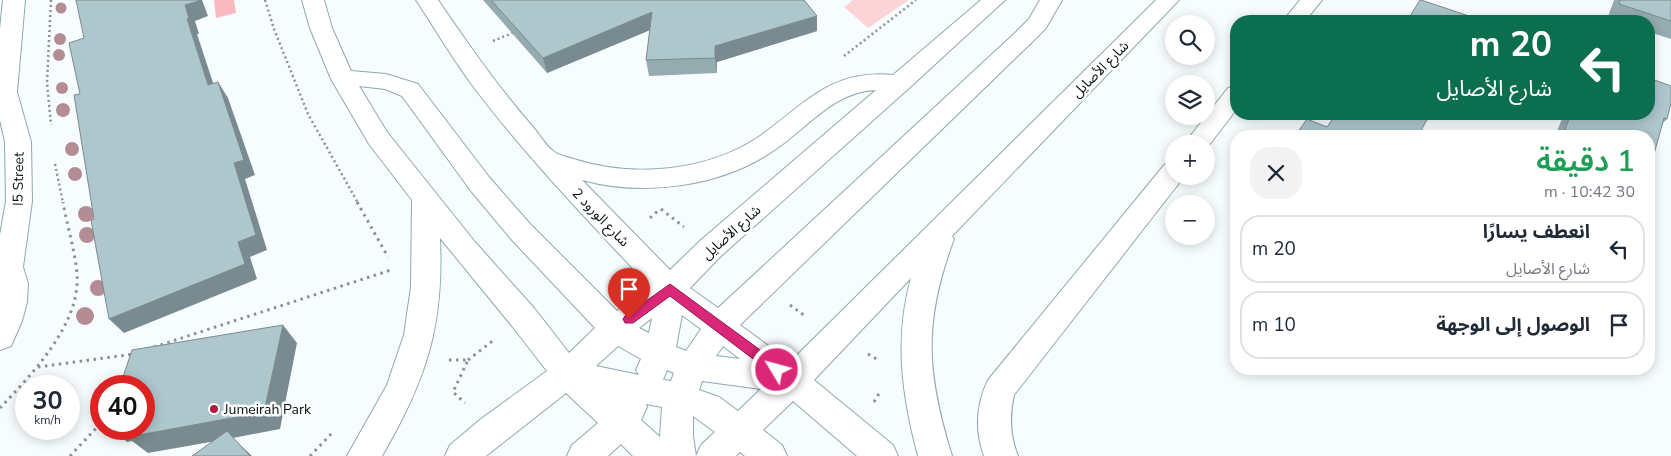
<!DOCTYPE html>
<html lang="ar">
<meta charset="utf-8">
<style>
body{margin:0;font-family:"Nunito Sans","Noto Sans Arabic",sans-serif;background:#f2f2f3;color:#1f2937;direction:rtl;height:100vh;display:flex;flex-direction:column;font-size:19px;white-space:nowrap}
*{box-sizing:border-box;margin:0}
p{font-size:16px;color:#747a83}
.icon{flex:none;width:28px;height:28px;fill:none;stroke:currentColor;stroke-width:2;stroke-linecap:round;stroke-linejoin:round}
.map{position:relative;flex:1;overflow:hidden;direction:ltr}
.sheet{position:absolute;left:1230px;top:130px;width:425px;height:245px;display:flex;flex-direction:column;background:#fff;border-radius:20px;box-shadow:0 2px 12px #0003;direction:rtl}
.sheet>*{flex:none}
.top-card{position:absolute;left:1230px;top:15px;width:425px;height:105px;border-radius:20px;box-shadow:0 2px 12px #0003;direction:rtl;background:#0b6e4f;color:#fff;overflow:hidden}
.buttons{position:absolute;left:1165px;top:15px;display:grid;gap:10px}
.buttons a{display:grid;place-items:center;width:50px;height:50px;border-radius:50%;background:#fff;box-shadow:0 2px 12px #0003;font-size:25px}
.speed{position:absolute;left:15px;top:375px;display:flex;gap:10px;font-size:25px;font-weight:700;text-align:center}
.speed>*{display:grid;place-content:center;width:65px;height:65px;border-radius:50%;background:#fff;box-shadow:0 2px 12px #0003;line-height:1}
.speed small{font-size:12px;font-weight:400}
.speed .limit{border:8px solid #d22;background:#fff;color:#111}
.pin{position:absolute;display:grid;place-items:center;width:42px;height:42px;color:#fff;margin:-51px -21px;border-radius:50% 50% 50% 0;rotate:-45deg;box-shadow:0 0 5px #0007}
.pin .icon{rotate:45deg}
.me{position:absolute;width:55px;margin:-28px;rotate:307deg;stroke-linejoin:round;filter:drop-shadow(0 0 4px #0008)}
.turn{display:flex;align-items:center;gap:18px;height:105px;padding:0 20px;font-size:22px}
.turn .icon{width:65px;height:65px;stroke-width:2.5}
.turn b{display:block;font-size:35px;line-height:42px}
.round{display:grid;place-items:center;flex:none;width:52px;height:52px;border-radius:20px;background:#f2f2f3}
.head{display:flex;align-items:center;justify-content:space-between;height:85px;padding:0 20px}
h1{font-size:30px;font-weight:600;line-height:38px;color:#1e9e55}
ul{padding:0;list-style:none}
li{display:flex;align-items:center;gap:15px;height:68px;margin:0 10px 8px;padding:0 10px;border:2px solid #e0e1e3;border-radius:20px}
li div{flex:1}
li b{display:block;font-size:19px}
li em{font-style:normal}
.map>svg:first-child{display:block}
.green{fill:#fcd4d7}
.water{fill:#f9b9be}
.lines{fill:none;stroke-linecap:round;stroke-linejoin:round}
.street-casing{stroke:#8fa8ae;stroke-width:2}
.secondary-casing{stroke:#8fa8ae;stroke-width:2}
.path-far1{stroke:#8a9192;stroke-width:2.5;stroke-dasharray:2 3;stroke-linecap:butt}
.path{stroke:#8a9192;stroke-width:3;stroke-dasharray:2.5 4.5;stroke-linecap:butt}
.street{fill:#fff;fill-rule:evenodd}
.secondary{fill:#fff;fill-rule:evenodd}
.tree{fill:#b48d94}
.wall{fill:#95abb0}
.shaded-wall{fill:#798b90}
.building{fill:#adc7cd;stroke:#798b90}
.route{fill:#db2777;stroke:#8e194d}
.poi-dot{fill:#af1b41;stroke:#fff;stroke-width:2}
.labels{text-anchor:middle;stroke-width:5;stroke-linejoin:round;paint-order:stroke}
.street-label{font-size:14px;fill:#071012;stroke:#fff}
.poi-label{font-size:14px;fill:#071012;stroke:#fff;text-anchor:start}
</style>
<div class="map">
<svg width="1671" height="456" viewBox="0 0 1671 456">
<rect width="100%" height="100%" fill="#f7fdfe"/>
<!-- green -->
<path class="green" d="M853,0H909L868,28L844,7Z"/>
<!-- water -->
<path class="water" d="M214,0H234L236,13L216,18Z"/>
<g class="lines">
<!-- street casing -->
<g class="street-casing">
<path id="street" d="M3,0H25L17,92L31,142L32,201L23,267L28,284L27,302L22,321L11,346L0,350V235L6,201L5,142L0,120V29Z
M1300,0H1322L1305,21H1283Z
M1236,86V110L1206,149V144H1184L1228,88Z
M1174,162V176H1184L1183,178L1014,395C1009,417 1010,436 1018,456H984C975,431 976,405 988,380L1165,164Z"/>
</g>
<!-- secondary casing -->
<g class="secondary-casing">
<path id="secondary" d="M302,0H324L332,28L351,71L386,74L418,84L489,177L531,225L617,311L650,287C589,221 525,156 470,82C451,56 434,27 416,0H438C468,44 498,87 533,127C540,135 547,148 556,153C561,156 571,158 577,160C635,178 709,171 760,136C805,104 831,69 893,75L981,0H1005L908,89L721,256L690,288L718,308L1016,32L1029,19L1040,0H1062L1046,28L1032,42L740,325L790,362L1156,0H1179L952,236L954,239C923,322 926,372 952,456H918C902,396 894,339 911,278L814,380L893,445L898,456H857L793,401L763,430L782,445L787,456H745L740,452L736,456H696L701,445L715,432L693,416V436L696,456H633L621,444L608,456H567L572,445L598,423L566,393L486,456H445L450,445L481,419L547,371L512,326L440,238C444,327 426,380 382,456H347L387,385L404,335L411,287L412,200L369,144L331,79L310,28ZM359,86L385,89L402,96L471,191L511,239L595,328L569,353L534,308L475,242L387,132ZM876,90L701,240L670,270L582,180C644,197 722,187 776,149C808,127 835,91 876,90ZM682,315L701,329L686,351L676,347ZM652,318L649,333L639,328ZM618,346L641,359L636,370L639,375L596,366ZM723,346L740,359L716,356ZM667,370L674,373L671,381L663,380ZM702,381L761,389L738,411L719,397L699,390ZM646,404L662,407L660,437L641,420L647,407Z"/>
</g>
<!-- path-far1 -->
<path class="path-far1" d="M51,0L47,82L51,125
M265,0L274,29L308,114L358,203
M493,41L515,32
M844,56L916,0
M55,164L63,203"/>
<!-- path -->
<path class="path" d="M357,202L388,257
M661,209L684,227
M650,218L660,209
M790,305L805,316
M154,347L391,270
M868,354L880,361
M449,360H468L453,392L465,403
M468,360L495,339
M38,367L134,354
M874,402L881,390
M0,408C31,375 81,324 77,274C75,250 67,226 63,202
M70,456L101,423
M310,456L334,431"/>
<!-- street -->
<use href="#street" class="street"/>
<!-- secondary -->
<use href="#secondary" class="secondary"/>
</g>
<!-- trees -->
<g class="tree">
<circle cx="61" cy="8" r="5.5"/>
<circle cx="60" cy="39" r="6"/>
<circle cx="59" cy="55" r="6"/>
<circle cx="62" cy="88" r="6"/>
<circle cx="63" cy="110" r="7"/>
<circle cx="72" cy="149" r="7"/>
<circle cx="75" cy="174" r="7"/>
<circle cx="86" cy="214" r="8"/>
<circle cx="87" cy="235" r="8"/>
<circle cx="98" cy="288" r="8"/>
<circle cx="85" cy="316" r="9"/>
</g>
<!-- wall -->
<path class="wall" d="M483,0H804L817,16V31L717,62V73L649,76L646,60L650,30L547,73Z
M1614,0H1671V39L1649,32V21H1615L1607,19Z
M1336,114L1418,136H1295L1327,127Z
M1564,114H1649L1667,119L1662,124L1651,165L1649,167V136H1555Z"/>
<!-- shaded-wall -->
<path class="shaded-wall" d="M198,0H202L208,16L195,21L199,34H197L219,101L208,85L187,19L185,5Z
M652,12L655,28L547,73L543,58Z
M817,16V31L717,62V73L715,58V46Z
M218,82L228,98L255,175L245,179L267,250L250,257L257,279L124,333L109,319L238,242L234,163Z
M283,325L297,343L280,429L233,438L252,456H250L233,438L148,453L132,441L127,442L111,429H142Z"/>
<!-- building -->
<path class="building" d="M76,0H198L199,1L185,5L189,18L187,19L208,85L218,82L244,160L234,163L256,235L238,242L245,264L109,319L91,220L94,219L74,95L80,94L69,43L84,38Z
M491,0H804L817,16L715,46V58L646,60L652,12L543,58Z
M1420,0H1421L1478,19L1477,21H1407Z
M1620,0H1671V21L1619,4Z
M1649,78L1671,86V103L1667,119L1664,118L1651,165L1649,164V136H1575L1564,132L1571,114H1649Z
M1336,114H1430L1418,136H1408L1395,131L1392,136H1295L1307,119L1327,127Z
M283,325L264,412L128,437L130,429H144V386H120L132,350Z
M227,431L250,456H192Z"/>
<!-- route -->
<path class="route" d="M670,284L782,366L784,370L782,374L777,375L773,374L670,296L633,323H625L623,319L625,316Z"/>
<!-- markers -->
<circle class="poi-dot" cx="214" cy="409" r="5"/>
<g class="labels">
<!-- street labels -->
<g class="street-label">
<text transform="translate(1100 69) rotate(-45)" y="5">شارع الأصايل</text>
<text transform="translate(18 179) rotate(-89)" y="5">I5 Street</text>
<text transform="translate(601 217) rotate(46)" y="5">شارع الورود 2</text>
<text transform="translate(731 232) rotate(-42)" y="5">شارع الأصايل</text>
</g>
<!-- poi labels -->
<g class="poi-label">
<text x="224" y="414">Jumeirah Park</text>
</g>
</g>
</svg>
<div class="buttons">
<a><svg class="icon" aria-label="search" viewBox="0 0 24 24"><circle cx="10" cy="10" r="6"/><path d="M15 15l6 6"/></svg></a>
<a><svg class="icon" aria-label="layers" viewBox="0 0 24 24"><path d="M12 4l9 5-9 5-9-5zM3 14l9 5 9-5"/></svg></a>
<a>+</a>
<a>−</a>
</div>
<div class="speed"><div>30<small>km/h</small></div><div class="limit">40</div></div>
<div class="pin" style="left:629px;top:319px;background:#d93025"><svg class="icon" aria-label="arrive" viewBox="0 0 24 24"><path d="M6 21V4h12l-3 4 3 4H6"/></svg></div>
<svg class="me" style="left:777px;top:370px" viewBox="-20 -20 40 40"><circle r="17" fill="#db2777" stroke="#fff" stroke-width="3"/><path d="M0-11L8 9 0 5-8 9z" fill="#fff"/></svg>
<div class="top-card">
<div class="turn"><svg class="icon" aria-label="left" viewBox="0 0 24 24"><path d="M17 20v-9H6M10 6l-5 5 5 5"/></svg><div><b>20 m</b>شارع الأصايل</div></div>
</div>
<section class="sheet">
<div class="head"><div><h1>1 دقيقة</h1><p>30 m · 10:42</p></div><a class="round"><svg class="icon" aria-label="close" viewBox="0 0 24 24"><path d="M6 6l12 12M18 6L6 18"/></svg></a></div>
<ul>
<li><svg class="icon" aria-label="left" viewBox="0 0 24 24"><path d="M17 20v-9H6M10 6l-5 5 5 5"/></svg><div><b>انعطف يسارًا</b><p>شارع الأصايل</p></div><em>20 m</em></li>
<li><svg class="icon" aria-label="arrive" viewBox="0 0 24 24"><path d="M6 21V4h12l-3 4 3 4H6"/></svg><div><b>الوصول إلى الوجهة</b></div><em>10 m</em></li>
</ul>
</section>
</div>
